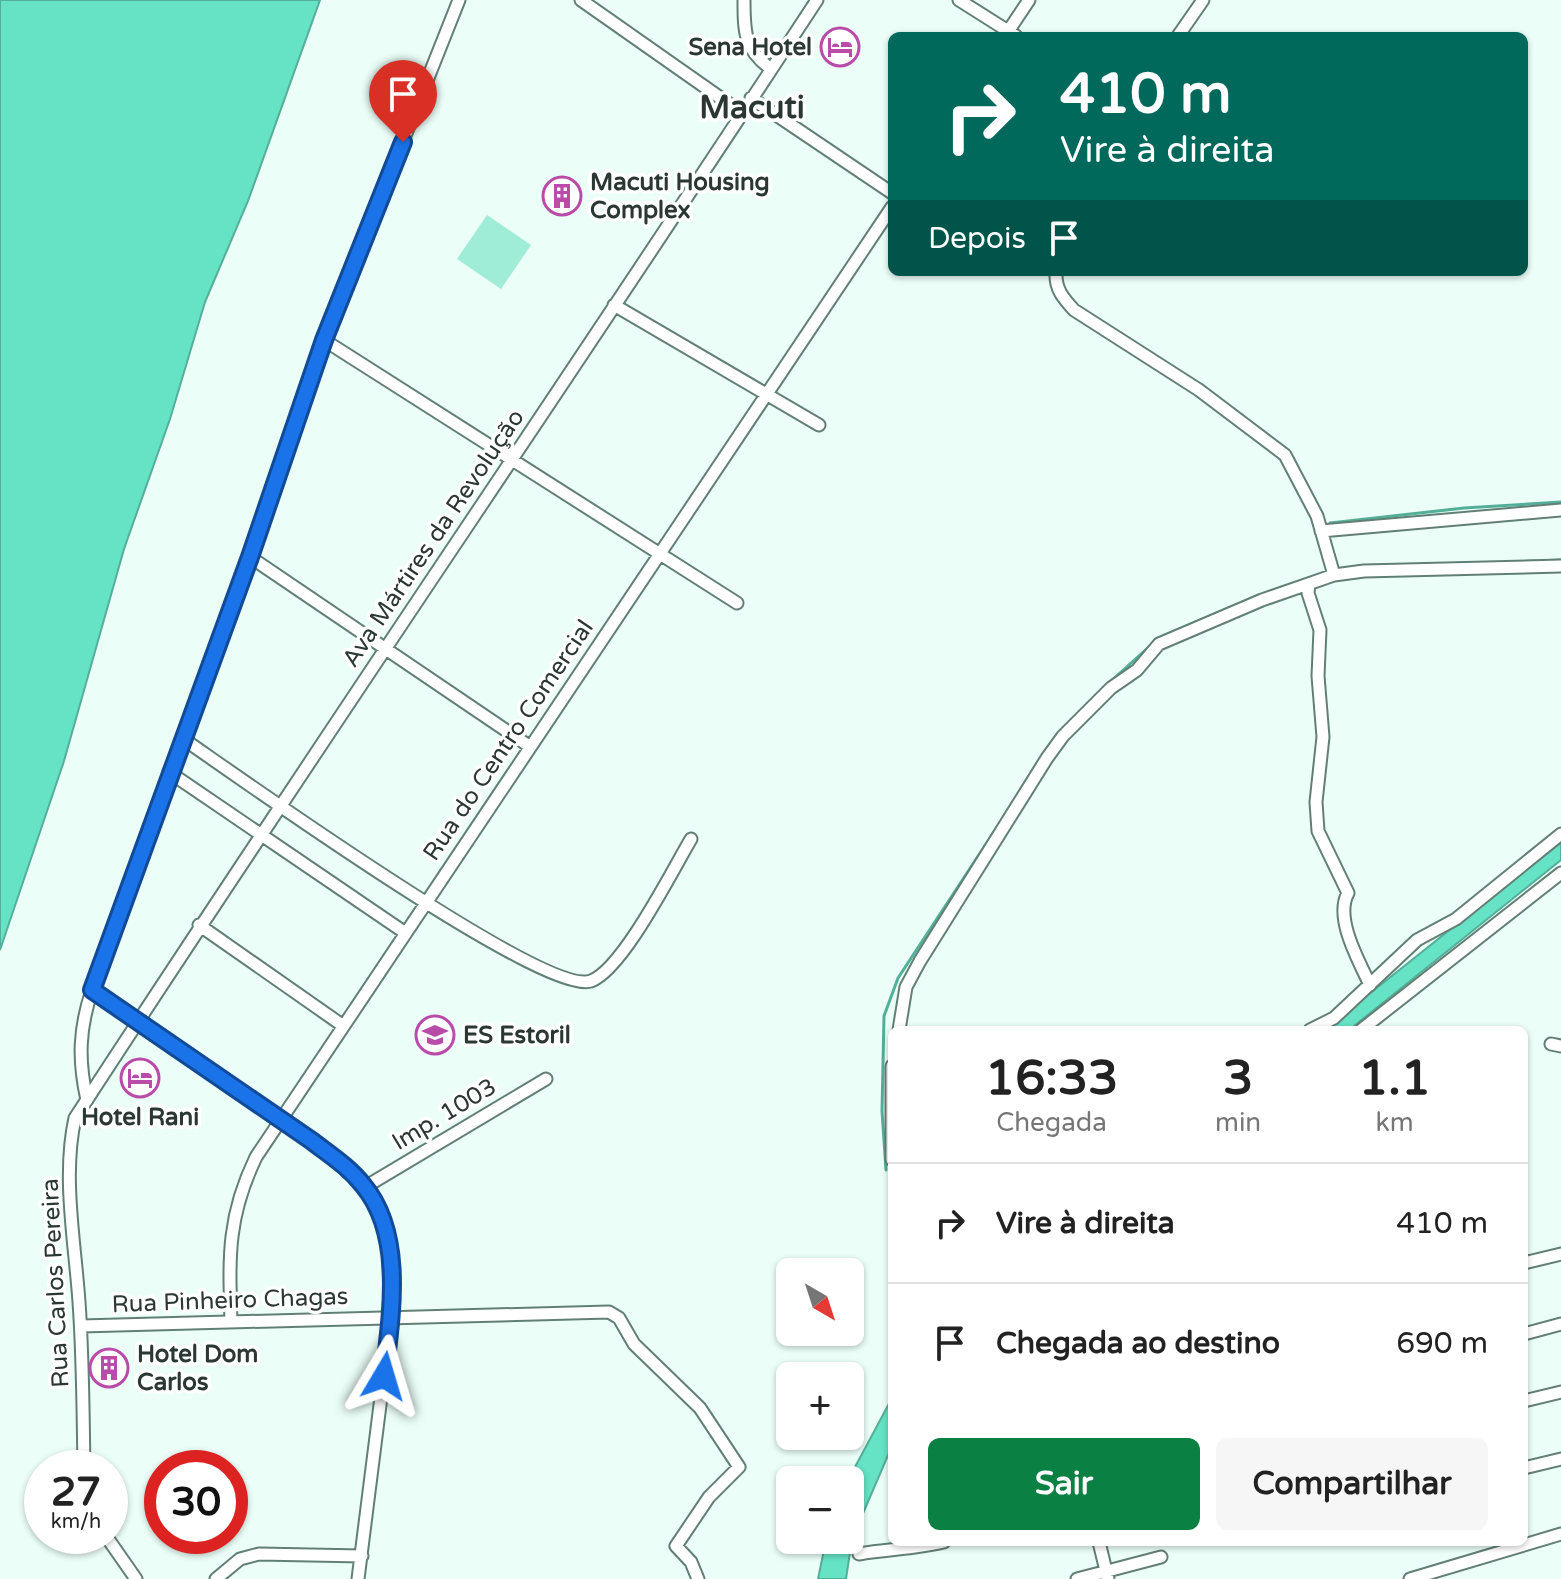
<!DOCTYPE html>
<html lang="pt">
<meta charset="utf-8">
<style>
body{margin:0;font-family:"Varela Round",sans-serif;background:#f6f6f6;color:#222;height:100vh;display:flex;flex-direction:column;font-size:30px;white-space:nowrap}
*{box-sizing:border-box;margin:0}
p{font-size:26px;color:#767676}
.icon{flex:none;width:44px;height:44px;fill:none;stroke:currentColor;stroke-width:2;stroke-linecap:round;stroke-linejoin:round}
.map{position:relative;flex:1;overflow:hidden}
.panel{position:absolute;left:888px;top:1026px;width:640px;height:520px;display:flex;flex-direction:column;background:#fff;border-radius:12px;box-shadow:0 2px 6px #0004}
.panel>*{flex:none}
.banner{position:absolute;left:888px;top:32px;width:640px;height:244px;border-radius:12px;box-shadow:0 2px 6px #0004;background:#00695c;color:#fff;overflow:hidden}
.needle{width:52px;rotate:141deg}
.tools{position:absolute;left:776px;top:1258px;display:grid;gap:16px}
.tools a{display:grid;place-items:center;width:88px;height:88px;border-radius:12px;background:#fff;box-shadow:0 2px 6px #0004;font-size:40px}
.speed{position:absolute;left:24px;top:1450px;display:flex;gap:16px;font-size:40px;font-weight:700;text-align:center}
.speed>*{display:grid;place-content:center;width:104px;height:104px;border-radius:50%;background:#fff;box-shadow:0 2px 6px #0004;line-height:1}
.speed small{font-size:20px;font-weight:400}
.speed .limit{border:12px solid #d22;background:#fff;color:#111}
.pin{position:absolute;display:grid;place-items:center;width:68px;height:68px;color:#fff;margin:-82px -34px;border-radius:50% 50% 50% 0;rotate:-45deg;box-shadow:0 0 8px #0007}
.pin .icon{rotate:45deg}
.me{position:absolute;width:88px;margin:-44px;rotate:7deg;stroke-linejoin:round;filter:drop-shadow(0 0 6px #0008)}
.turn{display:flex;align-items:center;gap:28px;height:168px;padding:0 40px;font-size:36px}
.turn .icon{width:104px;height:104px;stroke-width:2.5}
.turn b{display:block;font-size:56px;line-height:68px}
.then{display:flex;align-items:center;height:76px;padding:0 40px;background:#0003;gap:16px;font-size:30px}
.eta{display:flex;justify-content:space-evenly;align-items:center;height:136px;text-align:center}
.eta b{font-size:48px;font-weight:700;line-height:56px}
.cta{display:flex;gap:16px;margin-top:auto;padding:16px 40px}
.cta a{flex:1;height:92px;border-radius:12px;background:#0b8043;color:#fff;font-size:32px;font-weight:700;line-height:92px;text-align:center}
.cta a+a{background:#f6f6f6;color:#222}
ul{padding:0;list-style:none}
li{display:flex;align-items:center;gap:24px;height:120px;padding:0 40px;border-top:2px solid #e0e0e0}
li div{flex:1}
li b{display:block;font-size:30px}
li em{font-style:normal}
.map>svg:first-child{display:block}
.green{fill:#a0edd7}
.water{fill:#66e3c4;stroke:#54af98;stroke-width:2}
.lines{fill:none;stroke-linecap:round;stroke-linejoin:round}
.stream{stroke:#54af98;stroke-width:3}
.minor-casing{stroke:#627f76;stroke-width:15}
.minor{stroke:#fff;stroke-width:11}
.route-casing{stroke:#114b97;stroke-width:20}
.route{stroke:#1a73e8;stroke-width:14}
.labels{text-anchor:middle;stroke-width:7;stroke-linejoin:round;paint-order:stroke}
.poi-label{font-size:24px;font-weight:bold;fill:#2a3733;stroke:#fff;text-anchor:start}
.street-label{font-size:24px;fill:#2a3733;stroke:#fff}
.district-label{font-size:32px;font-weight:bold;fill:#2a3733;stroke:#fff}
</style>
<div class="map">
<svg width="1561" height="1579" viewBox="0 0 1561 1579">
<rect width="100%" height="100%" fill="#ebfef8"/>
<!-- green -->
<path class="green" d="M487,215L531,245L501,289L457,259Z"/>
<!-- water -->
<path class="water" d="M0,0H320L248,201L205,302L170,419L124,549L64,761L0,950Z
M1561,841V860L1349,1030H1324Z
M892,1398V1446L852,1539L846,1579H818L826,1540H850L848,1480Z"/>
<g class="lines">
<!-- stream -->
<path class="stream" d="M1330,523L1464,508L1561,502
M1512,562L1561,560
M1376,566L1468,563
M1110,682L1151,645
M886,1170L882,1111L884,1016L898,978L1013,803"/>
<!-- minor casing -->
<g class="minor-casing">
<path id="minor" d="M581,0L742,113
M744,0C744,32 744,49 771,69
M959,0L1016,36
M1005,36L1029,0
M1178,36L1203,0
M751,98L892,193
M1056,272C1055,289 1063,298 1074,310L1199,390L1285,455L1317,516L1334,575
M614,305L819,425
M324,340L737,603
M1321,531L1561,510
M250,557L529,746
M1309,584L1308,593L1320,630L1318,676L1323,737L1316,802L1318,831L1348,893C1334,918 1359,961 1370,985
M182,738C236,775 545,997 591,981C623,969 672,871 691,839
M169,772L404,932
M199,925L342,1025
M92,990L347,1167L379,1209L388,1239L391,1318L358,1579
M899,1030L906,987L920,961L1047,758L1063,736L1111,688L1137,670L1159,644L1262,600L1334,575L1364,571L1561,566
M1310,1030L1334,1018L1417,940L1456,919L1561,834
M1361,1030L1561,873
M1551,1044L1561,1046
M892,1066V1160
M87,1100C78,1060 79,1029 92,990L250,557L324,340L459,0
M365,1187L546,1079
M1524,1263L1561,1254
M231,1322C229,1257 227,1217 256,1157L892,207
M81,1326L609,1312L619,1318L634,1344L700,1408L739,1467L709,1497L676,1546L691,1562L698,1579
M1524,1334L1561,1324
M1524,1401L1561,1392
M84,1468C83,1413 83,1357 79,1302C75,1243 62,1176 75,1118C319,743 572,374 817,0
M1524,1468L1561,1459
M106,1536L136,1579
M1099,1542L1108,1579
M859,1554C889,1549 915,1549 944,1542
M216,1579L240,1559L259,1554L362,1556
M1077,1579L1161,1557
M1410,1579L1561,1534"/>
</g>
<!-- minor -->
<use href="#minor" class="minor"/>
</g>
<g class="lines">
<!-- route casing -->
<g class="route-casing">
<path id="route" d="M384,1376C391,1316 405,1235 363,1185C349,1167 330,1155 312,1141L92,990L250,557L324,340L403,142"/>
</g>
<!-- route -->
<use href="#route" class="route"/>
</g>
<!-- icons -->
<defs>
<g id="hotel-ring" transform="scale(2)"><circle r="9.5" fill="#fff" stroke="#b94ba9" stroke-width="1.5"/><path d="M-6-4.5h1.5V1H6V5H4.5V3h-9V5H-6ZM-4 0a1.8 1.8 0 1 1 3.6 0ZM.5 0V-2.5h3Q6-2.5 6 0Z" fill="#b94ba9"/></g>
<g id="building-ring" transform="scale(2)"><circle r="9.5" fill="#fff" stroke="#b94ba9" stroke-width="1.5"/><path d="M-4-6H4V6H1V3H-1V6H-4ZM-2.5-4.3h1.7v1.8h-1.7ZM.8-4.3h1.7v1.8H.8ZM-2.5-1h1.7V.8h-1.7ZM.8-1h1.7V.8H.8Z" fill="#b94ba9"/></g>
<g id="school-ring" transform="scale(2)"><circle r="9.5" fill="#fff" stroke="#b94ba9" stroke-width="1.5"/><path d="M0-5L7-2L0 1L-7-2ZM-4 1L0 2.5L4 1V4Q0 6-4 4Z" fill="#b94ba9"/></g>
</defs>
<g fill-rule="evenodd">
<use href="#hotel-ring" x="840" y="47"/>
<use href="#building-ring" x="562" y="196"/>
<use href="#school-ring" x="435" y="1035"/>
<use href="#hotel-ring" x="140" y="1078"/>
<use href="#building-ring" x="109" y="1368"/>
</g>
<g class="labels">
<!-- poi labels -->
<g class="poi-label">
<text x="812" y="55" text-anchor="end">Sena Hotel</text>
<text x="590" y="190">Macuti Housing<tspan x="590" dy="28">Complex</tspan></text>
<text x="463" y="1043">ES Estoril</text>
<text x="140" y="1125" text-anchor="middle">Hotel Rani</text>
<text x="137" y="1362">Hotel Dom<tspan x="137" dy="28">Carlos</tspan></text>
</g>
<!-- street labels -->
<g class="street-label">
<text transform="translate(433 538) rotate(-56)" y="8">Ava Mártires da Revolução</text>
<text transform="translate(508 740) rotate(-56)" y="8">Rua do Centro Comercial</text>
<text transform="translate(444 1114) rotate(-31)" y="8">Imp. 1003</text>
<text transform="translate(55 1283) rotate(-93)" y="8">Rua Carlos Pereira</text>
<text transform="translate(230 1300) rotate(-2)" y="8">Rua Pinheiro Chagas</text>
</g>
<!-- district labels -->
<g class="district-label">
<text x="752" y="118">Macuti</text>
</g>
</g>
</svg>
<div class="tools">
<a><svg class="needle" viewBox="-14 -14 28 28"><path d="M0-13l5 13h-10z" fill="#e53935"/><path d="M0 13l5-13h-10z" fill="#767676"/></svg></a>
<a>+</a>
<a>−</a>
</div>
<div class="speed"><div>27<small>km/h</small></div><div class="limit">30</div></div>
<div class="pin" style="left:403px;top:142px;background:#d93025"><svg class="icon" aria-label="arrive" viewBox="0 0 24 24"><path d="M6 21V4h12l-3 4 3 4H6"/></svg></div>
<svg class="me" style="left:384px;top:1376px" viewBox="-20 -20 40 40"><path d="M0-17L14 15 0 8-14 15z" fill="#1a73e8" stroke="#fff" stroke-width="4"/></svg>
<div class="banner">
<div class="turn"><svg class="icon" aria-label="right" viewBox="0 0 24 24"><path d="M7 20v-9h11M14 6l5 5-5 5"/></svg><div><b>410 m</b>Vire à direita</div></div>
<div class="then">Depois<svg class="icon" aria-label="arrive" viewBox="0 0 24 24"><path d="M6 21V4h12l-3 4 3 4H6"/></svg></div>
</div>
<section class="panel">
<div class="eta">
<div><b>16:33</b><p>Chegada</p></div>
<div><b>3</b><p>min</p></div>
<div><b>1.1</b><p>km</p></div>
</div>
<ul>
<li><svg class="icon" aria-label="right" viewBox="0 0 24 24"><path d="M7 20v-9h11M14 6l5 5-5 5"/></svg><div><b>Vire à direita</b></div><em>410 m</em></li>
<li><svg class="icon" aria-label="arrive" viewBox="0 0 24 24"><path d="M6 21V4h12l-3 4 3 4H6"/></svg><div><b>Chegada ao destino</b></div><em>690 m</em></li>
</ul>
<div class="cta"><a>Sair</a><a>Compartilhar</a></div>
</section>
</div>
